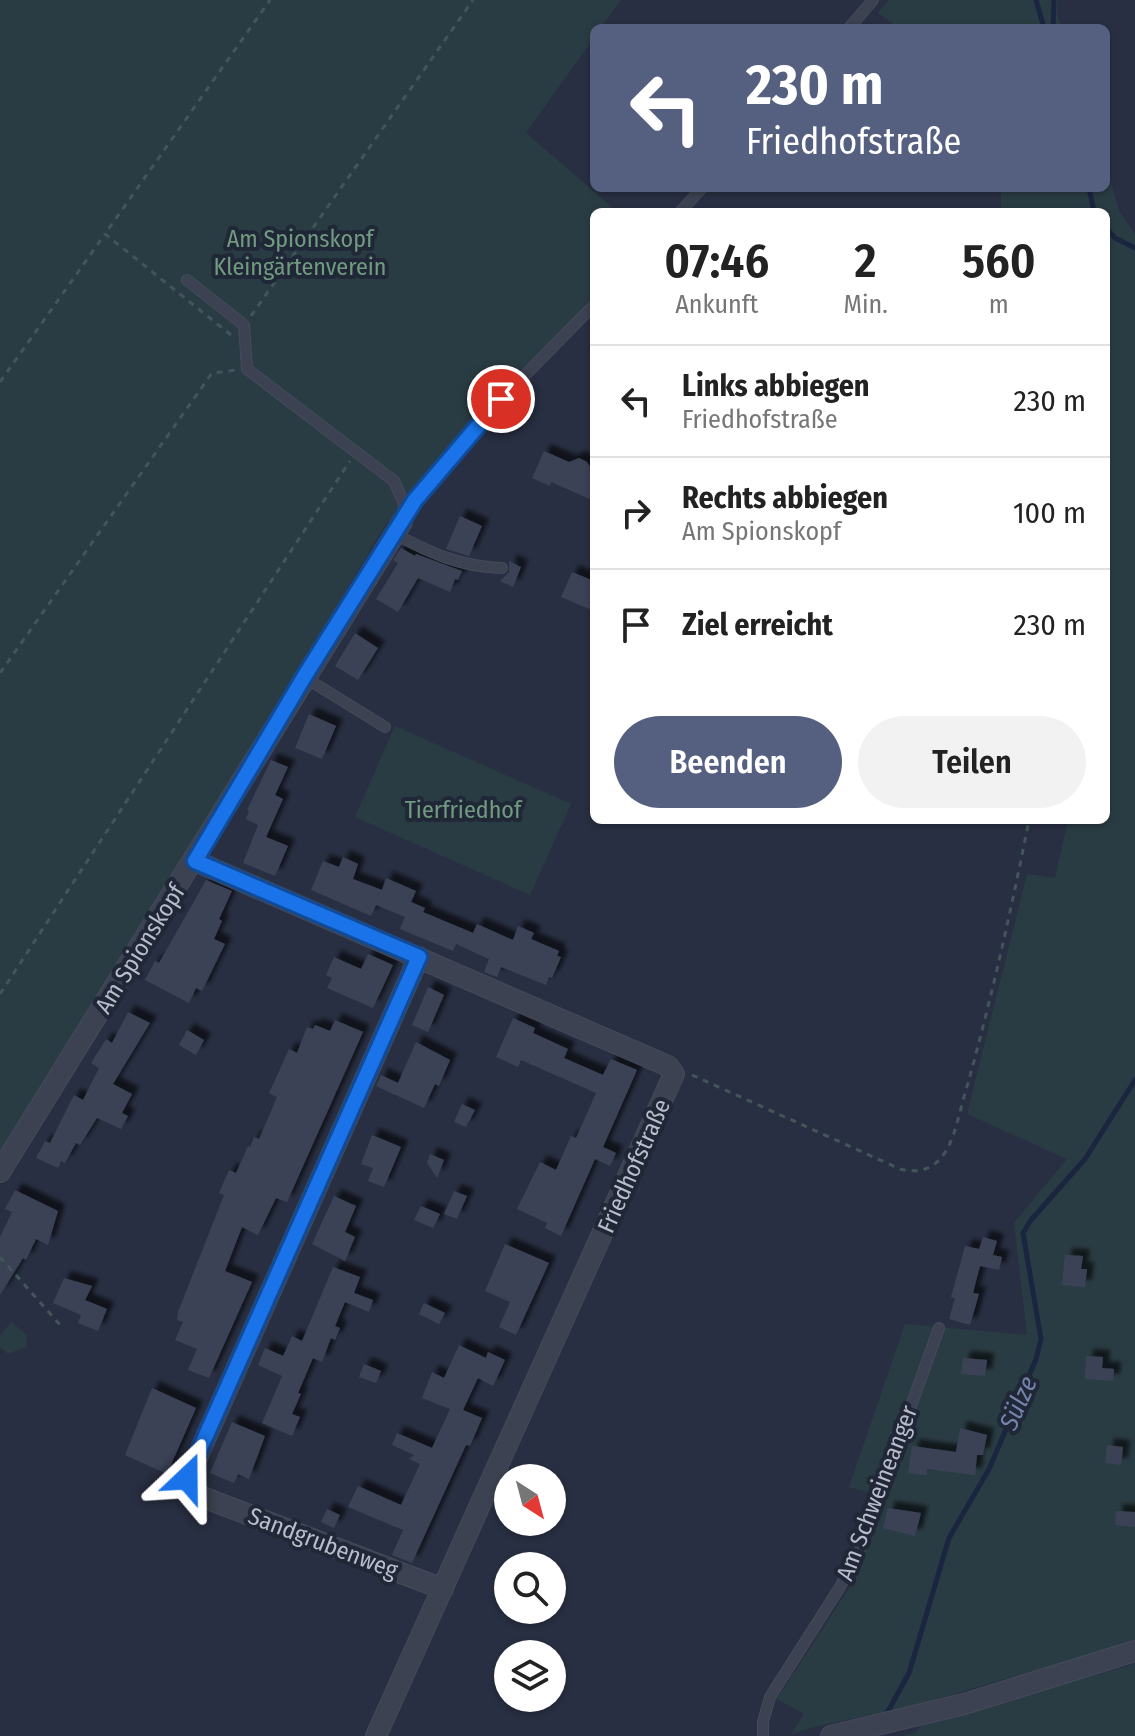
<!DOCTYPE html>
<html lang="de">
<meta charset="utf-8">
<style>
body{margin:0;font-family:"Fira Sans Condensed",sans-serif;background:#f2f2f2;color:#222;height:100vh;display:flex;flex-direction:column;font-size:30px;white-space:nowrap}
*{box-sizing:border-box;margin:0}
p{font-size:26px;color:#767676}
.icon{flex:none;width:44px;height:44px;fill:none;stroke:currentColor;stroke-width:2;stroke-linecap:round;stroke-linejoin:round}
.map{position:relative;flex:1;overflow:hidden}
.details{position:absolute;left:590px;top:208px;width:520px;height:616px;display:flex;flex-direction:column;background:#fff;border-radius:12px;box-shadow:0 2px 6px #0004}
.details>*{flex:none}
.hud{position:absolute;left:590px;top:24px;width:520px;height:168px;border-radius:12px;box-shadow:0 2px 6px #0004;background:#556081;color:#fff;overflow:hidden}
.needle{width:52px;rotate:144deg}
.fabs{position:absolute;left:494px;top:1464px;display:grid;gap:16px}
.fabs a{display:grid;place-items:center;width:72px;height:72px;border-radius:50%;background:#fff;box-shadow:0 2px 6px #0004;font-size:40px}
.pin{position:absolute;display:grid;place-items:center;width:68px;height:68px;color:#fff;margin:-34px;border:4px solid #fff;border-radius:50%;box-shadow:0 2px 8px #0007}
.me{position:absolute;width:88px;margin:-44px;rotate:23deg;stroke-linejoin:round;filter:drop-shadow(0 0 6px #0008)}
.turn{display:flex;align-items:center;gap:28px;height:168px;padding:0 24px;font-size:36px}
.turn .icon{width:104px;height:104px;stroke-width:2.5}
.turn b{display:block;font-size:56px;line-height:68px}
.eta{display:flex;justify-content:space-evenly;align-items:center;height:136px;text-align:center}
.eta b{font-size:48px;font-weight:600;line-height:56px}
.button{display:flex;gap:16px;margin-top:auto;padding:16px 24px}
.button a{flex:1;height:92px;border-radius:48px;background:#556081;color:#fff;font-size:32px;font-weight:600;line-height:92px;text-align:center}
.button a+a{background:#f2f2f2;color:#222}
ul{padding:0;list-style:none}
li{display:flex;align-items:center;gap:24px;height:112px;padding:0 24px;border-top:2px solid #e0e0e0}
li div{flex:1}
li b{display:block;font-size:30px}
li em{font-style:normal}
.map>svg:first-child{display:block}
.green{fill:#2a3c43}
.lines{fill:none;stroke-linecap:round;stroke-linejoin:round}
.stream{stroke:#1a2540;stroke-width:5}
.building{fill:#3a4357;filter:url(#shadow)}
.lane-casing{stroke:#454b5b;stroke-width:12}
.street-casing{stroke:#454b5b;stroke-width:22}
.path{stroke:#43555a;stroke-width:3;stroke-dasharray:6 6;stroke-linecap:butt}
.lane{stroke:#3c4251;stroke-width:10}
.street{stroke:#3c4251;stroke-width:20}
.route-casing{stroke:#114b97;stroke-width:20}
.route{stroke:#1a73e8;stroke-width:14}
.labels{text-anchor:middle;stroke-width:8;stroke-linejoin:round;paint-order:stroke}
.park-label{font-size:24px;fill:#719b80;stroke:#202737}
.street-label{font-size:24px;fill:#b9bdcb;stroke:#202737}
.water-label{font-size:26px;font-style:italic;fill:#7383a9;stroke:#202737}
</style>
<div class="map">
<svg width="1135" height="1736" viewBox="0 0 1135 1736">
<defs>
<filter id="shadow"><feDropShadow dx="7" dy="-7" stdDeviation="2" flood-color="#0009"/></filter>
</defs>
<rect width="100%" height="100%" fill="#282f42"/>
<!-- green -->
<path class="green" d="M0,0H621L601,28H594V38L526,133L618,212H594V295L384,527L185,861L0,1159Z
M889,0H1058L1057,13L1061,28H899L878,13Z
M1106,165L1119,211L1135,234V1641L917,1705L809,1728L791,1735L804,1714L777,1699L853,1582L886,1497L849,1487L905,1324L1027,1335L1014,1223L1067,1159L967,1114L1027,874L1055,878L1068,820H1106V628L1109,610L1106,609V212H1001V188H1106Z
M395,726L571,804L530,895L355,817Z
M11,1322L27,1335L26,1347L8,1354L0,1347V1336Z
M1135,1664V1736H902L915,1733L921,1725Z"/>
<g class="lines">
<!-- stream -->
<path class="stream" d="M1036,0L1044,28
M1053,28L1054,0
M1089,188L1094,212
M1106,228L1115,238L1135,248
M886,1715L909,1673L949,1538L989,1469L1036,1359L1041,1339L1023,1233L1031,1220L1085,1159L1135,1080"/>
</g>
<!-- building -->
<path class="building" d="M544,451L569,462L579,458L587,462L594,473V501L551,482L550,486L532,478Z
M460,516L482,526L469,556L446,549Z
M401,548L415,556L416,554L462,571L458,580L455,579L450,592L418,578L398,612L376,599L398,563L393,560Z
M509,561L521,567L513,587L500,581L509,572Z
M572,572L594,581V611L561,597Z
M355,633L378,648L358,680L335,666Z
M309,714L336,726L322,759L295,748Z
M271,760L288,767L275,795L283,799L266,837L288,846L275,876L243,863L258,825L246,819L249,811L247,810Z
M343,857L358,864L353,879L382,890L386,878L416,891L411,902L425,908L423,912L473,933L477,924L513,940L518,926L534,933L531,939L559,951L557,956L561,957L552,978L549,977L546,985L501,967L497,977L484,972L489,959L456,944L453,951L400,929L405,917L376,905L371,916L311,890L323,861L339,867Z
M206,880L232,891L219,919L222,921L214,939L225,944L202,991L196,988L189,1003L145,980L155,961L159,963Z
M368,954L393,965L373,1008L327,988L332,978L326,975L334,957L361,969Z
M428,987L444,995L428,1032L412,1025Z
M128,1012L150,1023L113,1084L132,1094L122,1113L128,1116L121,1129L97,1118L80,1145L76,1143L65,1163L61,1161L58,1168L36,1158L45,1141L50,1143L74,1095L83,1100L99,1068L91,1063L106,1039L112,1043Z
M513,1018L535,1028L533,1033L568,1049L564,1058L603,1075L611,1059L637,1070L603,1147L616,1153L610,1166L595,1159L561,1236L545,1228L547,1223L517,1209L540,1162L556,1170L571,1136L576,1138L596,1093L521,1060L518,1067L496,1057Z
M335,1020L363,1032L287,1202L276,1198L258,1235L242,1227L225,1271L252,1282L209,1378L188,1370L197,1349L175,1340L183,1322L177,1320L178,1312L224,1195L219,1193L229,1170L236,1173L248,1146L250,1147L254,1137L259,1139L277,1097L269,1093L289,1049L297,1053L307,1027L313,1029L315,1025L330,1031Z
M187,1030L204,1040L196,1055L179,1045Z
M416,1042L450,1060L439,1086L435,1084L424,1108L376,1086L381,1075L398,1083Z
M462,1104L475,1110L466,1127L454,1122Z
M372,1135L401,1147L384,1187L368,1181L373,1168L361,1164Z
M430,1154L444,1160L437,1178L427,1163Z
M15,1190L58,1211L48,1245L36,1239L26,1260L23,1258L0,1295V1237L12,1212L5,1209Z
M454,1191L467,1196L457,1219L444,1214Z
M334,1196L356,1206L345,1232L355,1237L345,1261L312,1244Z
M421,1206L440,1214L433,1228L414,1220Z
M983,1237L997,1241L993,1255L1002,1257L999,1270L980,1266L973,1293L979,1294L970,1325L949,1319L955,1298L951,1297L965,1246L979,1249Z
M505,1244L549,1263L516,1335L499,1327L510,1302L485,1291Z
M1065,1255L1083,1256L1081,1269H1087L1085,1287L1062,1285Z
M333,1267L360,1277L354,1293L373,1300L369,1312L345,1302L335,1326L340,1328L335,1340L331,1338L322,1362L313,1358L298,1393L301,1394L292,1414L300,1417L292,1436L262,1423L282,1376L258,1365L265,1348L283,1356L292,1336L302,1341Z
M64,1278L92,1286L85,1300L107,1309L98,1331L78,1323L81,1315L53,1303Z
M424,1303L445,1313L439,1324L419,1314Z
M459,1345L486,1358L488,1352L505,1360L493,1386L478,1378L463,1410L482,1418L470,1446L466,1445L412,1563L392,1555L403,1530L348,1507L358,1486L401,1505L420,1464L409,1459L414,1455L392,1445L397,1433L432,1448L450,1409L422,1398L432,1372L444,1378Z
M1086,1356L1103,1357L1102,1368L1114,1369L1113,1381L1085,1379Z
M963,1358L987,1360L985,1376L961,1374Z
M364,1364L381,1371L376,1383L359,1377Z
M152,1388L196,1408L167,1474L125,1455Z
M232,1422L265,1436L249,1479L238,1474L234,1483L210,1473Z
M960,1428L987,1435L983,1455H977L975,1475L927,1469L926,1475L908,1473L912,1446L956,1452Z
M1107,1445L1123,1447L1121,1465L1105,1463Z
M888,1508L921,1513L915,1536L883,1528Z
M327,1509L340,1515L334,1528L321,1522Z
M1116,1511L1135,1512V1527L1115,1525Z"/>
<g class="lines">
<!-- lane casing -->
<g class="lane-casing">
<path id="lane" d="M849,28L873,0
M680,212L702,188
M187,280L244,325L247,369L394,481L404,504L402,522
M406,514L431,479L482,419L594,305
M395,534C430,553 461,567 502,568
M304,677L385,727
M763,1736V1722L770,1697L840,1587L859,1551L939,1328"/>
</g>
<!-- street casing -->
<g class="street-casing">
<path id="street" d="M195,861L668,1066L674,1074L376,1736
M419,957L187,1480L191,1489L200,1496L443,1589
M0,1172C135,956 267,738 402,522
M831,1736L964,1704L1135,1651"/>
</g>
<!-- path -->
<path class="path" d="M251,316L473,0
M231,335L105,234L270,0
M0,382L105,234
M0,673L212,373L236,370
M0,994L350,461
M692,1075L900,1169C915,1173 929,1171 940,1159C955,1143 959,1112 966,1090C991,1001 1011,911 1029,820
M0,1257L62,1327"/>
<!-- lane -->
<use href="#lane" class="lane"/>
<!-- street -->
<use href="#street" class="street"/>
</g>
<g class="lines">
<!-- route casing -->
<g class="route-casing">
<path id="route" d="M187,1478L419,957L195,861L304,677L415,500L501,399"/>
</g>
<!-- route -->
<use href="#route" class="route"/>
</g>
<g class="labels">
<!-- park labels -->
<g class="park-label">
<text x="300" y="247">Am Spionskopf<tspan x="300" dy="28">Kleingärtenverein</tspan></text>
<text x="463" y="818">Tierfriedhof</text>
</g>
<!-- street labels -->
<g class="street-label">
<text transform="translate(140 949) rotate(-58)" y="8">Am Spionskopf</text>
<text transform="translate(634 1166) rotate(-66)" y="8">Friedhofstraße</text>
<text transform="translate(877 1493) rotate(-69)" y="8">Am Schweineanger</text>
<text transform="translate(323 1543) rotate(21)" y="8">Sandgrubenweg</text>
</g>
<!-- water labels -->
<g class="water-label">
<text transform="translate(1018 1403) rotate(-66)" y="9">Sülze</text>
</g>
</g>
</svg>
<div class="fabs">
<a><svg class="needle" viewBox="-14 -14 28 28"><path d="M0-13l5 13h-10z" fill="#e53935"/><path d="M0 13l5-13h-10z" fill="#767676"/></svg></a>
<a><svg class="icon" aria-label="search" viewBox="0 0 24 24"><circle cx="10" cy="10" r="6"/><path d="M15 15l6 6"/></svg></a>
<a><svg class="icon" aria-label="layers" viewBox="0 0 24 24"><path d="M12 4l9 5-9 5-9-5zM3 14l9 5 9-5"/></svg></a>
</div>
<div class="pin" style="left:501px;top:399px;background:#d93025"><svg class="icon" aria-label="arrive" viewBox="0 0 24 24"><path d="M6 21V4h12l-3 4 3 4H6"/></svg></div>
<svg class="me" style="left:187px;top:1478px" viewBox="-20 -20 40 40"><path d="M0-17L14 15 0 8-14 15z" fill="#1a73e8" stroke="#fff" stroke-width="4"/></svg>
<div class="hud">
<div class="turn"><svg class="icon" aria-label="left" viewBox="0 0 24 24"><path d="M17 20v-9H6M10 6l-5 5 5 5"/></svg><div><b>230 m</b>Friedhofstraße</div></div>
</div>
<section class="details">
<div class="eta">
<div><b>07:46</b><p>Ankunft</p></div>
<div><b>2</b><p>Min.</p></div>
<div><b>560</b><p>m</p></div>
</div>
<ul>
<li><svg class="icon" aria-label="left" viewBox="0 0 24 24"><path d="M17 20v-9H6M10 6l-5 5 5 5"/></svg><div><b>Links abbiegen</b><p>Friedhofstraße</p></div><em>230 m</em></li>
<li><svg class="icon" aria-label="right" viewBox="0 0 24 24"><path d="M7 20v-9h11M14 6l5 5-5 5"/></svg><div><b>Rechts abbiegen</b><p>Am Spionskopf</p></div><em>100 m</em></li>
<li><svg class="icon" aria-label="arrive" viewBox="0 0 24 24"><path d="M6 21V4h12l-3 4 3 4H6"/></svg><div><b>Ziel erreicht</b></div><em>230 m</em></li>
</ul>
<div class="button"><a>Beenden</a><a>Teilen</a></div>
</section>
</div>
